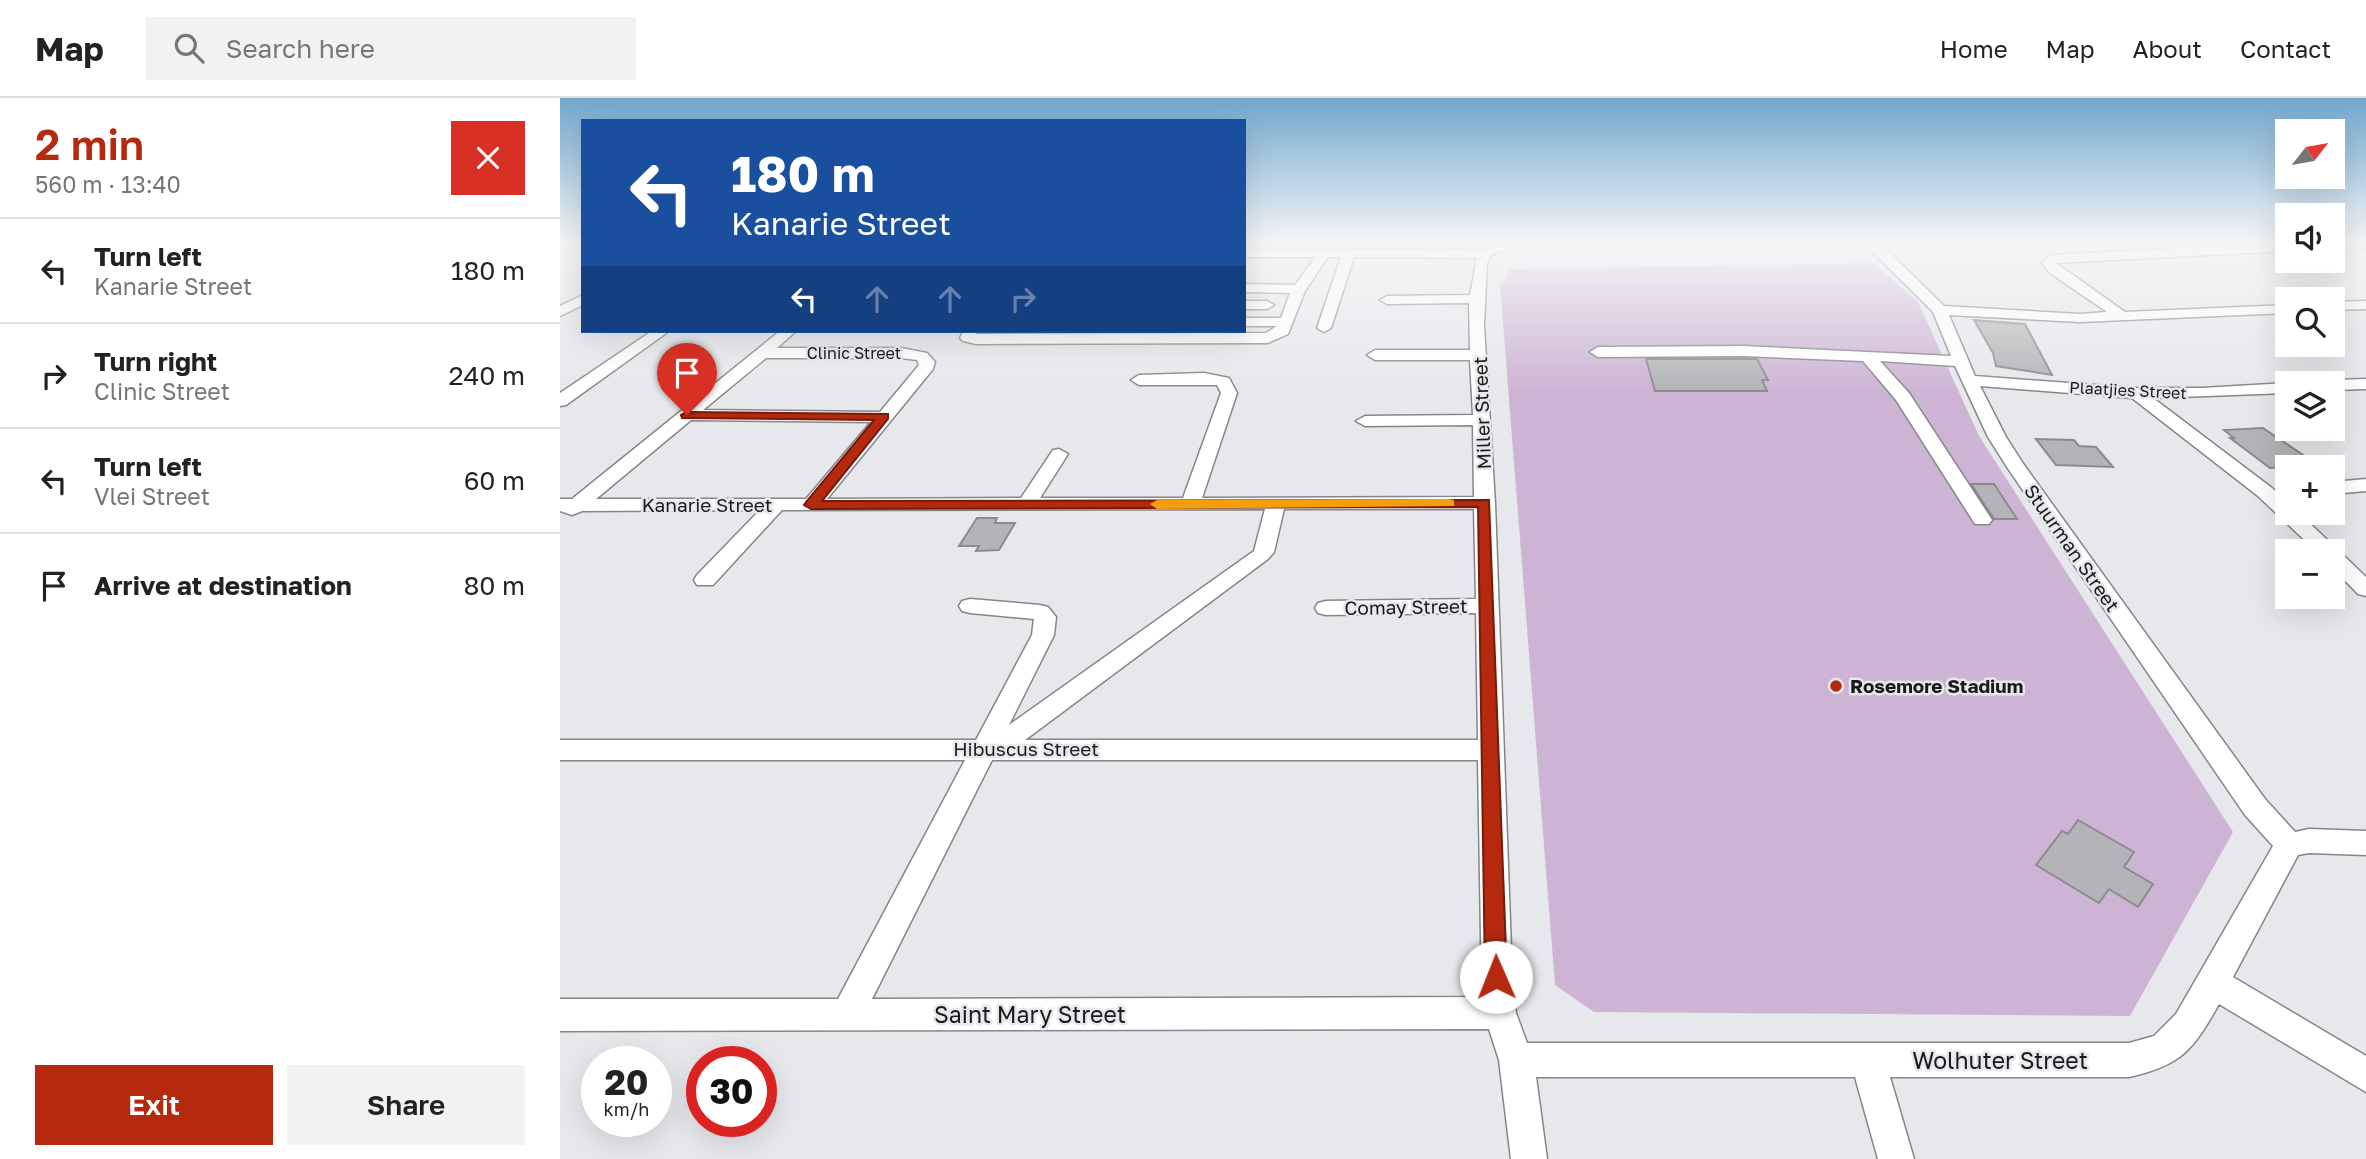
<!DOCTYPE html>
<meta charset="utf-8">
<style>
body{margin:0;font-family:"Golos Text",sans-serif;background:#f2f2f2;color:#222;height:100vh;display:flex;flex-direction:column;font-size:26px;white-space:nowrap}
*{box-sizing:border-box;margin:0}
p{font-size:23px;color:#767676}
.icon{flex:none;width:38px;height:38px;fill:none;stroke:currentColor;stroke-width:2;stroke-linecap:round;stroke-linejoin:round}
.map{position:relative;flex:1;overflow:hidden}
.details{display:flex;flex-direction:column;background:#fff;width:560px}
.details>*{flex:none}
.top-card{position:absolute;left:21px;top:21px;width:665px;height:214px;border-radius:0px;box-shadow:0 7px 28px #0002;background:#1a4fa0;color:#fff;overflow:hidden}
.needle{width:46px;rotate:59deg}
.buttons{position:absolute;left:1715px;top:21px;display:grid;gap:14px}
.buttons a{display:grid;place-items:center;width:70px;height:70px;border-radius:0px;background:#fff;box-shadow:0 7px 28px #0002;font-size:35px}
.speed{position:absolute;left:21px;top:948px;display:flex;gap:14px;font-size:35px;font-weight:700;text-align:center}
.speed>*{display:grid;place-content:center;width:91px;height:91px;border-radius:50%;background:#fff;box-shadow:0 7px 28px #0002;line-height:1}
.speed small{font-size:18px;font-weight:400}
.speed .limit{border:10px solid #d22;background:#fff;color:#111}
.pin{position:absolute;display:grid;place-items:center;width:60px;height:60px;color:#fff;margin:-72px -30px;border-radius:50% 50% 50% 0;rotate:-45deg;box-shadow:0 0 7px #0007}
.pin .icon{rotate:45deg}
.me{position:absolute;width:77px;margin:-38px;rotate:359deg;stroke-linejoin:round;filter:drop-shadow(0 0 5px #0008)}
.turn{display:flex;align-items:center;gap:24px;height:147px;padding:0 35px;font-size:32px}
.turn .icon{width:91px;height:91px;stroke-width:2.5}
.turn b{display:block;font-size:49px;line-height:60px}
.lanes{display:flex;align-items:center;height:66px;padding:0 35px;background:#0003;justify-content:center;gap:35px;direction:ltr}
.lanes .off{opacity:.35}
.round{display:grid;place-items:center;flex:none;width:74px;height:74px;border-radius:0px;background:#f2f2f2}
.summary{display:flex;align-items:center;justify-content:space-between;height:119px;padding:0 35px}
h1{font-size:42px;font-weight:600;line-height:52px;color:#b5290e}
.cta{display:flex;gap:14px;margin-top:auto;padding:14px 35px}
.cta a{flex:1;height:80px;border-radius:0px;background:#b5290e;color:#fff;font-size:28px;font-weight:600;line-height:80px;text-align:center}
.cta a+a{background:#f2f2f2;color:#222}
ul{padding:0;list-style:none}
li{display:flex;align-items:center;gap:21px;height:105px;padding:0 35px;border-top:2px solid #e0e0e0}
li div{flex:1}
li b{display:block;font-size:26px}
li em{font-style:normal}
header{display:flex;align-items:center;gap:42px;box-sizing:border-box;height:98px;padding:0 35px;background:#fff;border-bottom:2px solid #e0e0e0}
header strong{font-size:33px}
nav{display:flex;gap:38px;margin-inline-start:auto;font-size:24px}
.search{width:490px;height:63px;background:#f2f2f2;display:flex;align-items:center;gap:18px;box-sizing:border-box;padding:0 24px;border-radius:0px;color:#767676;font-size:26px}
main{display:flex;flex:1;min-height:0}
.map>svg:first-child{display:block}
.green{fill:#cdb4d4}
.building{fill:#b4b3b7;stroke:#8b8a8d;stroke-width:2}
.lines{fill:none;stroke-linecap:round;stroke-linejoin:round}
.minor-casing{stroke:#848689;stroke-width:3}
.minor{fill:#fff;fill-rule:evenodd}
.route{fill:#b5290e;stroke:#761b09;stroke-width:2}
.slow{fill:#f59e0b}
.poi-dot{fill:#b5290e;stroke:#e7e8ec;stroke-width:2.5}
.labels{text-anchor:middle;stroke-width:5;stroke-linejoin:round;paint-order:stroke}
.far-street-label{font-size:16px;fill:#1a1a1c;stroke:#e7e8ec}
.street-label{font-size:19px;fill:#1a1a1c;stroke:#e7e8ec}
.poi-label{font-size:19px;font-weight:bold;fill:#1a1a1c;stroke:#e7e8ec;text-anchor:start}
.near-street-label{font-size:23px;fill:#1a1a1c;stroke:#e7e8ec}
</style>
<header>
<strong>Map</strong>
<div class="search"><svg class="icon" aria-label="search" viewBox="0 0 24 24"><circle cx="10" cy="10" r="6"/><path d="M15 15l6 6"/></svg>Search here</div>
<nav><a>Home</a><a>Map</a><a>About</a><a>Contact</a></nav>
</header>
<main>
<section class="details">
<div class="summary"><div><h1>2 min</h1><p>560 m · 13:40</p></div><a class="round" style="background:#d93025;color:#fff"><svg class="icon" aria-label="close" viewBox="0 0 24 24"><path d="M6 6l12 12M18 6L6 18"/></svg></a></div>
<ul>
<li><svg class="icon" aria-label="left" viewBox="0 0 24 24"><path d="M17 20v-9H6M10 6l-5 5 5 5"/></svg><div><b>Turn left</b><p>Kanarie Street</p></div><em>180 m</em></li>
<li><svg class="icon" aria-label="right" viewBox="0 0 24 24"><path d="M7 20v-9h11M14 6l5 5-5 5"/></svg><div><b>Turn right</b><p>Clinic Street</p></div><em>240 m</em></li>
<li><svg class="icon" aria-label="left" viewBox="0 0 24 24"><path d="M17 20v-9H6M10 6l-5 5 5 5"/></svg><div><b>Turn left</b><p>Vlei Street</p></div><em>60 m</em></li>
<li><svg class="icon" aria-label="arrive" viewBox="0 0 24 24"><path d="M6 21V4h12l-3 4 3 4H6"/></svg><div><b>Arrive at destination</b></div><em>80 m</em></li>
</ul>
<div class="cta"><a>Exit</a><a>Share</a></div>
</section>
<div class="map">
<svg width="1806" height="1061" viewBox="0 0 1806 1061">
<rect width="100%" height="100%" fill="#e7e8ec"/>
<!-- green -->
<path class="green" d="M1313,165L1358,204L1419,338L1673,734L1570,918L1034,914L995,887L940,186L947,181L948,171Z"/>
<!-- building -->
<path class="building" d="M1414,222L1465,226L1492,277L1436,268L1433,255Z
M1086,261H1197L1208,282H1202L1207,293H1095Z
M1703,330L1758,367L1710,370L1670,340H1674L1664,332Z
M1476,341L1514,342L1519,348L1536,349L1553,369L1496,367Z
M1411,386H1434L1457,421H1434Z
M417,420H437L435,425H455L439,452L416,453L419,448H399Z
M1518,722L1574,754L1564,769L1593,786L1578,809L1549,791L1539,805L1476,767L1502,733L1508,736Z"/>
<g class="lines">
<!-- minor casing -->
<g class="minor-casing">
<path id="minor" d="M941,145H959L930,158L927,165L924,227L935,405L952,879L956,915L967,945H1569L1594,938L1616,916L1713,748L1685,717L1447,369L1428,339L1395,268L1320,263L1349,295L1432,422L1429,426H1415L1336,302L1303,263L1183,258L1038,259L1030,254L1038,249L1183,248L1391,258L1373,214L1312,153L1308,145H1320L1384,208L1520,216L1547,214L1490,175L1482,165L1490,157L1727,145V153L1496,165L1565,214L1727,207V215L1520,224L1389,217L1415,278L1576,290H1642L1727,285H1728L1727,295L1593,300L1712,390L1727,404V415H1739L1806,479V498L1798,496L1773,470V453H1756L1698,398L1572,300L1420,288L1446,339L1464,367L1705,701L1735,734L1749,731L1806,733V757L1749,755L1738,757L1673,879L1806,958V994L1659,906C1633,952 1622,967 1569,979H1330L1354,1061H1318L1295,979H976L987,1061H951L939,962L929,931L0,933V901H278L405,662H0V642H416L472,537L474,521L410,515L402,513L399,508L402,503L410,501L480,507L488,509L496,519L494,537L449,627L694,453L705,411L222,412L153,487H137L134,482L137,477L200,412L22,413L12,417L0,413V401H12L220,233H236L217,250H341L367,255L375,264L373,271L267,401L461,400L493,352L499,351L508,356L480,400H623L661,295L657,287H579L571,282L579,277L644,275L669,280L677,295L642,400L914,399L913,327L805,328L796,323L805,318L913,317L910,262H815L807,257L815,252H910L909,205L827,206L820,202L827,198L910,197L917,160L794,159L771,230L764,234L757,230L781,159H768L745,193L728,236L708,245L416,246L403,243L400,240L403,233H417L416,236L706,235L717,228H684V220H721L730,195L684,194V186L735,187L755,159H684V151L923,152ZM206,260H341L357,262L359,267L320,314L143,312ZM131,322L311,324L246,401H36ZM724,411H914L916,501L766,503L758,505L755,510L758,515L766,517L916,515L918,642H465L708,461L714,454ZM432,662H918L922,899L312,901Z
M1773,145H1806V150L1773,152Z
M23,197V207L0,218V208Z
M684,203H707L714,207L707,211H684Z
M1806,203V211L1773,212V204Z
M92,233H109L6,307L0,308V295Z
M1806,281V291L1773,292V285H1766L1773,282Z
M1806,381V393L1773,396V384Z"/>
</g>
<!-- minor -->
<use href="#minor" class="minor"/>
</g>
<!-- sky -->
<linearGradient id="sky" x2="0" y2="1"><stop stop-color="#71a7cd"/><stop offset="0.49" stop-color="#f4f5f6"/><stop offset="1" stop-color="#f4f5f6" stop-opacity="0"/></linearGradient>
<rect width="1806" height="294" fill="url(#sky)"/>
<!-- route -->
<path class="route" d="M127,314L328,316V321L262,403L929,402L947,879L944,887L936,890L928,887L925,879L918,409L251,411L244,407L246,404L314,322L122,320L121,317Z"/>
<!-- slow -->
<path class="slow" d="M889,401L894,402V408L597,411L590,406L597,402Z"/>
<!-- markers -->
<circle class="poi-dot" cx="1276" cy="588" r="7"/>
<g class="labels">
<!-- far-street labels -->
<g class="far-street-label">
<text x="294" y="261">Clinic Street</text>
<text transform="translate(1568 292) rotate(3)" y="6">Plaatjies Street</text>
</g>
<!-- street labels -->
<g class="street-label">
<text transform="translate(922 315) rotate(-92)" y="7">Miller Street</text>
<text x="147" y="414">Kanarie Street</text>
<text transform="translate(1512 450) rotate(55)" y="7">Stuurman Street</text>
<text transform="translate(846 509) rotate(-1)" y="7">Comay Street</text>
<text x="466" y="658">Hibuscus Street</text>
</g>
<!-- poi labels -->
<g class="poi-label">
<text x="1290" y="595">Rosemore Stadium</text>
</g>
<!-- near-street labels -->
<g class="near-street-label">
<text x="470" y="925">Saint Mary Street</text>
<text x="1440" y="971">Wolhuter Street</text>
</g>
</g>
</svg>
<div class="buttons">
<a><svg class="needle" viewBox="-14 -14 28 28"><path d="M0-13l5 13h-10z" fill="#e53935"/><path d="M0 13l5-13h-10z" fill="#767676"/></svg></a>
<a><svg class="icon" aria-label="sound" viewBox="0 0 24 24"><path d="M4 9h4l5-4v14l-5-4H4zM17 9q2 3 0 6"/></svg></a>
<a><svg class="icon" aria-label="search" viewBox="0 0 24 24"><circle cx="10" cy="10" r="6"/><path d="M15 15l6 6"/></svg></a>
<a><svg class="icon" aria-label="layers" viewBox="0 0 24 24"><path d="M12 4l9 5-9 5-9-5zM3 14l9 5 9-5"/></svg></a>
<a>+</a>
<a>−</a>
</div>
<div class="speed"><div>20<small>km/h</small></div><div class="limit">30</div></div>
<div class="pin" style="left:127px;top:317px;background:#d93025"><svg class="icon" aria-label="arrive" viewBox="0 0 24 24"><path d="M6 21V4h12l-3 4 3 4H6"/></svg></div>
<svg class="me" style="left:936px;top:879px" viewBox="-20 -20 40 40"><circle r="19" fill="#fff"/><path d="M0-13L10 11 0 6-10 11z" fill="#b5290e"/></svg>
<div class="top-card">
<div class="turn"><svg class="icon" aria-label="left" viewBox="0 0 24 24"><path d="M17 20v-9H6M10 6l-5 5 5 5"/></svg><div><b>180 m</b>Kanarie Street</div></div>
<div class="lanes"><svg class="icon" aria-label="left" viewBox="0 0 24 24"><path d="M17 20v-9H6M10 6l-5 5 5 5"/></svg><svg class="icon off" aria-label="ahead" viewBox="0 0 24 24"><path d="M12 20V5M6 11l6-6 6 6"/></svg><svg class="icon off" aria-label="ahead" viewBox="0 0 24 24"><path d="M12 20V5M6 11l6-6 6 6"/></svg><svg class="icon off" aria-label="right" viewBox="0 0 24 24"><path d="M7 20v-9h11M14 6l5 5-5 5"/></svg></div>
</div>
</div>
</main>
